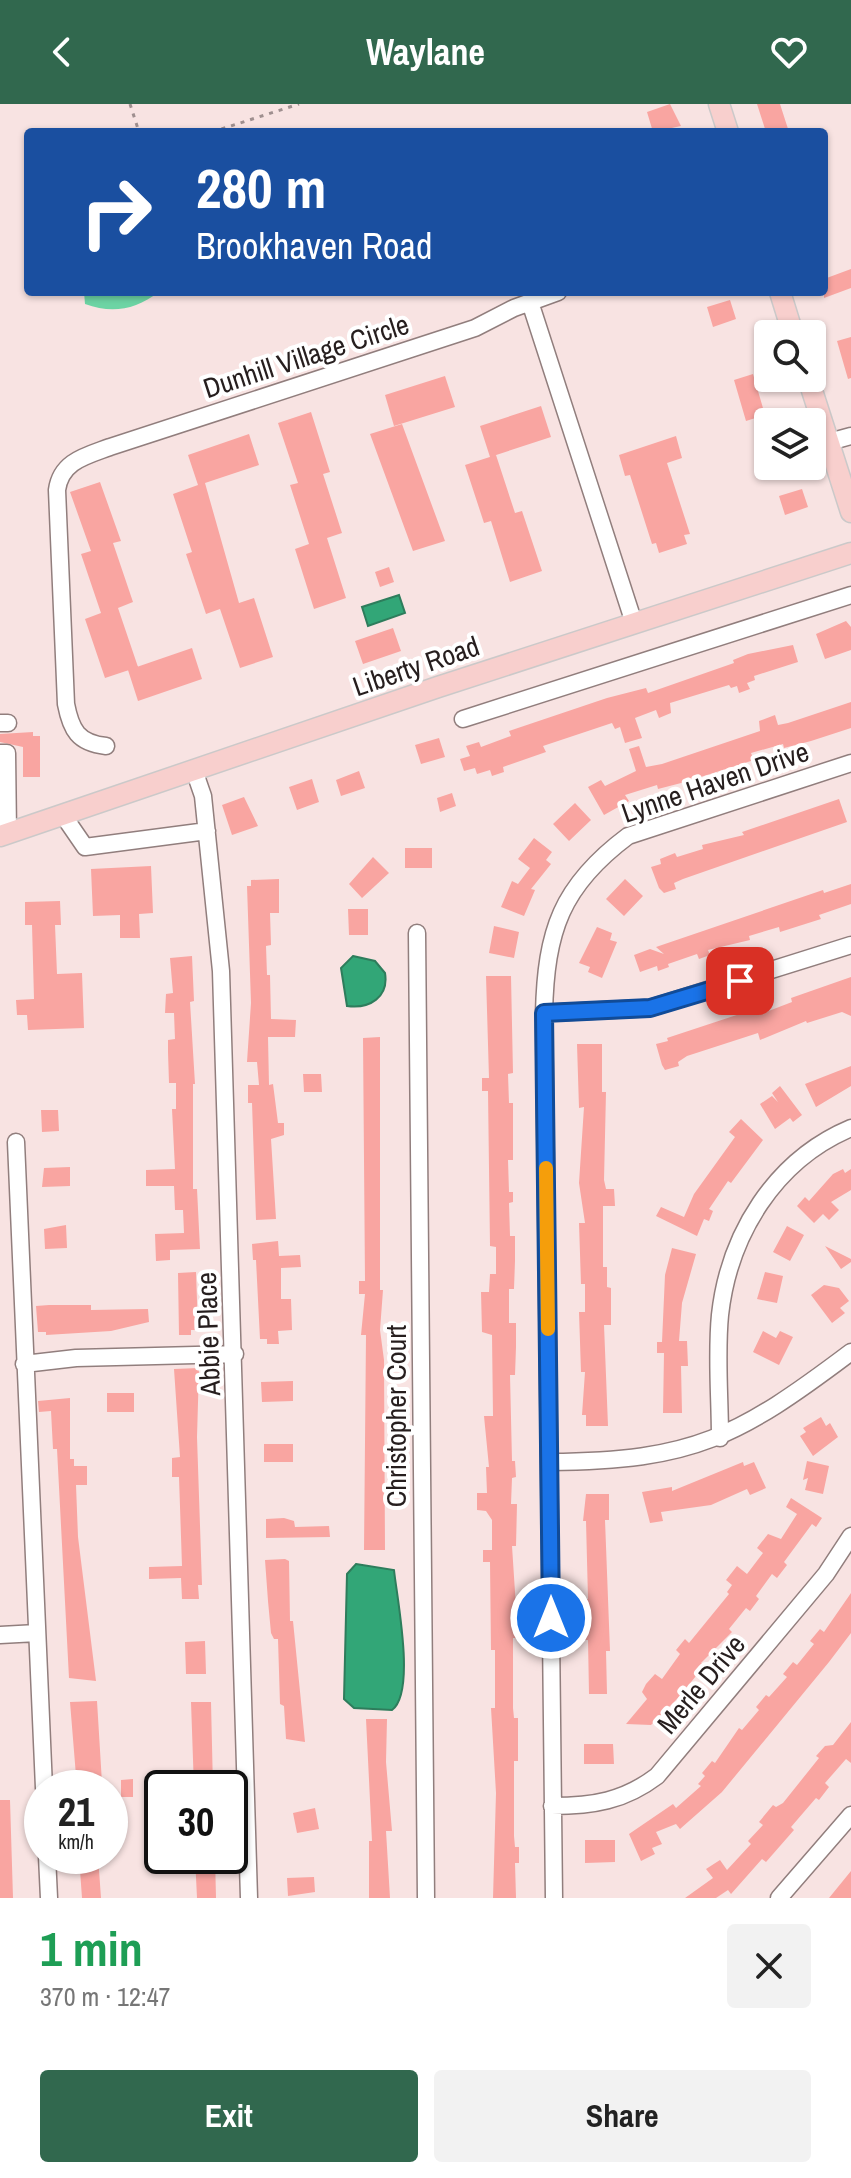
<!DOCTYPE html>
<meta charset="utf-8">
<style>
body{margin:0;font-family:"Archivo Narrow",sans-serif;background:#f2f2f2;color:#222;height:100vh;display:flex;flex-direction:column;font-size:30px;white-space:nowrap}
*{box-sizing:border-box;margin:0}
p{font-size:26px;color:#767676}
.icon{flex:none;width:44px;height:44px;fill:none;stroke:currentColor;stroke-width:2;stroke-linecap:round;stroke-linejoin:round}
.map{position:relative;height:1794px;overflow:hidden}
.drawer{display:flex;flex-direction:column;background:#fff;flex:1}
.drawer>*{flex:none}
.banner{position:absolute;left:24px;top:24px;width:804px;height:168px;border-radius:8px;box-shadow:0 2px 6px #0004;background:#1a4fa0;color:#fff;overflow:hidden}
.buttons{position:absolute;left:754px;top:216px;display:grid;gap:16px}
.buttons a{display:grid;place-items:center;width:72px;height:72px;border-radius:8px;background:#fff;box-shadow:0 2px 6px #0004;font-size:40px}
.speed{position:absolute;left:24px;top:1666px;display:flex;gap:16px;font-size:40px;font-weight:700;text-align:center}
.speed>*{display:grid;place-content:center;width:104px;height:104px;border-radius:50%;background:#fff;box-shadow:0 2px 6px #0004;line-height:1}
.speed small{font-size:20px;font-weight:400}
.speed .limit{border:4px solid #111;border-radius:12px;background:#fff;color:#111}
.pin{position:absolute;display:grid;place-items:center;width:68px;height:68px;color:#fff;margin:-34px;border-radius:16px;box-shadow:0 4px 12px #0006}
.me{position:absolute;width:88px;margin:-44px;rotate:0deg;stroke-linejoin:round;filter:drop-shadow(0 0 6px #0008)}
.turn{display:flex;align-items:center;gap:28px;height:168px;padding:0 40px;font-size:36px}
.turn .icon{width:104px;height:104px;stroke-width:2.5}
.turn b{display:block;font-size:56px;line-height:68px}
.round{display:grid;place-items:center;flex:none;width:84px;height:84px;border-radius:8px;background:#f2f2f2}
.summary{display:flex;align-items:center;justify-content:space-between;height:136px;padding:0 40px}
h1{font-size:48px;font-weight:700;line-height:60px;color:#1e9e55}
.button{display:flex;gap:16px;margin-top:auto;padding:16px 40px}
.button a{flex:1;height:92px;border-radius:8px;background:#31684e;color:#fff;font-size:32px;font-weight:700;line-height:92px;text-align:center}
.button a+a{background:#f2f2f2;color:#222}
header{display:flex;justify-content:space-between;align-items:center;height:104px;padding:0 40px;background:#31684e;color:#fff;font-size:36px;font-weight:700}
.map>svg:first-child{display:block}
.green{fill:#6dd4a4}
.water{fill:#32a677;stroke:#2e7d5c;stroke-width:2}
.building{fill:#f9a5a1}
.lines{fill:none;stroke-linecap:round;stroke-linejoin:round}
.minor-casing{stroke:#917e7d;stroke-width:19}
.major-casing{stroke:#cbc9c9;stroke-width:23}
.path{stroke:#9f8f8f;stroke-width:3;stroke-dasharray:4 6;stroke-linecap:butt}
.minor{stroke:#fff;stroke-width:16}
.major{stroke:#f8cfcd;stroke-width:20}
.route-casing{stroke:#114b97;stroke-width:20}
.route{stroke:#1a73e8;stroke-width:14}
.slow{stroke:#f59e0b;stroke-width:14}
.labels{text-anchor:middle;stroke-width:8;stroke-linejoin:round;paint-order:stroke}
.street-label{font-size:28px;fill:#261e1e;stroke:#fff}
</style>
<header><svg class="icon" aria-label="back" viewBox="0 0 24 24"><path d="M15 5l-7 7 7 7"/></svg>Waylane<svg class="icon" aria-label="heart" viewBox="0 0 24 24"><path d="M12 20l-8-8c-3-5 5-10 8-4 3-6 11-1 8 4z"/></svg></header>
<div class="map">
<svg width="851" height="1794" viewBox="0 0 851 1794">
<rect width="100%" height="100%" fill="#f8e3e2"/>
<!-- green -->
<path class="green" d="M84,188H159C135,206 112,210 85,200Z"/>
<!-- water -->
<path class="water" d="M399,491L405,509L368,522L362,503Z
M353,852L375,857L385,869C389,893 370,905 347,902L341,864Z
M356,1460L394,1466C397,1495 416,1588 392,1606L354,1604L344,1595L347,1470Z"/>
<!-- building -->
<path class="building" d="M670,0L681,22L653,28L647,8Z
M757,0H780L789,28H766Z
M851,165V184L824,194V175Z
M730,196L736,215L713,223L707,203Z
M851,233V274L848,275L837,237Z
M753,270L765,311L746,317L734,276Z
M445,272L455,303L394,322L385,291Z
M541,302L551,333L490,353L480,322Z
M311,308L330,368L323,370L342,429L327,434L346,494L314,505L295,445L309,440L290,381L298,379L278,319Z
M402,320L445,437L413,447L370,330Z
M249,330L259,361L205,379L239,499L254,494L273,553L240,564L220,505L206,510L186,450L192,448L173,390L198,381L188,351Z
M676,332L682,354L667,359L690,430L684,431L687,440L659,449L656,439L652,440L630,371L625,372L619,351Z
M496,351L515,409L522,407L542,467L510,478L491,417L484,419L465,361Z
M100,378L121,437L113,439L133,498L118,504L138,563L105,574L85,515L101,509L81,450L91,447L70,388Z
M802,385L808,403L785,411L779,392Z
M389,463L394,478L380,483L375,468Z
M846,517L851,523V546L825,555L816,530Z
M393,524L401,547L363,560L355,537Z
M793,541L798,558L754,572L755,576L747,579L750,585L739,589L737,582L731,584L729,581L670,599L671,609L659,614L656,606L635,614L642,634L625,639L620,623L615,625L612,619L543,642L546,648L503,663L504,668L492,672L490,666L477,670L475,664L464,667L460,655L470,652L466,642L479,638L481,643L511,632L509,627L607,594L646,584L648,589L734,559L733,556L748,550Z
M192,544L202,575L138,597L128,566Z
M851,598V624L811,637L784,644L783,640L751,649L754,656L685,678L658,685L657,681L625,691L629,697L604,711L588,683L601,676L605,682L636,667L629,645L639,642L646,663L662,660L760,627L759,617L775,611L778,621L788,619Z
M33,628V632H40V673H23V643L0,638V630Z
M439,634L445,653L421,660L415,641Z
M359,667L365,684L341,692L336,676Z
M312,675L319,698L297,706L289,683Z
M452,689L456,702L440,708L437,694Z
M244,693L258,722L232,731L222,701Z
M839,695L847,718L683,775L674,779L676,785L664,789L659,784L651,763L661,760L660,755L675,749L677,753L703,745L702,741L744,731L742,728Z
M575,699L591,716L569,737L553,720Z
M534,734L552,748L546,756L551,760L531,785L535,786L524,812L501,803L512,777L518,780L530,764L518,755Z
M405,744H432V764H405Z
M373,753L389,769L362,794L349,780Z
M151,762L153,809L139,810L140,834H120V811L93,812L91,765Z
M279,775V809H270L271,841L266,842L267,871H270L271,915L296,916L295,933H268L269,981L273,980L278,1019H284V1031L271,1035L276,1115L256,1116L252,999H248V981H259L257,958H247L251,899L247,782H251V776Z
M625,775L643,792L624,812L606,795Z
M851,780V800L819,811L821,815L780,828L779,823L749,832L750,836L708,846L710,851L699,855L697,850L668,860L669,863L658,867L657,862L640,868L634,851L650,845L664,850L656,843L823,786L824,789Z
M60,797L61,821H55L57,870L82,869L84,924L28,926L27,911H17L16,896L34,895L32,821H25V798Z
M348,805H368V831H349Z
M494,822L519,828L514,854L489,849Z
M597,823L612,829L610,836L617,838L602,874L588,868L590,863L579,859Z
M192,852L194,897L190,898L195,980H193V1085H197L200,1145L170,1146V1156L156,1157L155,1130L184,1129L183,1106H175L174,1082H146V1066L175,1065L172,1005H176V979H169L168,948V936L175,935L174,909H165L166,890L173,889L170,854Z
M486,872H511L513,969L508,970L509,999H513V1056H508L509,1088H513V1098L509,1099L510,1132H515V1157L514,1185H509V1219H516V1243L515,1271H510L512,1357H515L516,1373L512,1374L511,1400H517L516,1442H512L518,1534H513V1604L514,1614H518V1657H514V1732L515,1743H519V1759H515L516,1794H493L496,1689L491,1604H495V1546H491L490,1458H483V1446H492V1416L486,1407L477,1406V1389H487L486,1363H489L484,1312H493L492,1231L482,1228L481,1188H489L490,1170H496V1143L490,1142L488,987H482V974H489Z
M851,873V912L842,908L807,919L806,917L760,936L758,929L687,952L678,958L679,962L665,966L662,961L656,940L668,937L667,934L764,902L766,908L792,898L791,894Z
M380,933V1186H383L380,1226L384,1256L385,1446H364L366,1231H361L365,1190H359V1177H365L363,934Z
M577,940H602V988H606L604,1076L606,1085H614L615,1102H603V1163H607V1183L611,1184V1221H604L608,1322H586V1311H582L585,1268H581L579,1208H585V1180H581L579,1119H585L579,1079L584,1003L579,1004Z
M851,962V982L816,1003L805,980Z
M303,970H321L322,988H304Z
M780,982L802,1011L793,1018L790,1014L775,1025L760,1000L772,992L778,998L772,989Z
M41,1006H58L59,1027L42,1028Z
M741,1015L763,1036L731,1079L728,1077L709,1105L713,1107L709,1117L704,1115L697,1132L656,1112L661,1103L684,1113L694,1090L735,1033L729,1028Z
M70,1063V1082L42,1083L44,1064Z
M843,1065L845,1069L851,1065V1086L831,1098L839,1106L829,1116L823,1110L814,1119L797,1102L805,1093L809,1097L833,1070Z
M66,1121L67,1144L45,1145L44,1125Z
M787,1122L804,1131L790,1157L773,1148Z
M278,1137L279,1152L300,1151L301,1163L281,1164V1195H291L292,1226L278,1227L279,1240H267V1235H260L256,1156H253L252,1140Z
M825,1142L851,1155V1158L841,1165Z
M672,1144L696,1150L682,1199L679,1237H687L688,1262H681L682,1309H663L664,1249H657V1238H662L665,1171Z
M196,1168L198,1226H191V1231H179L178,1169Z
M765,1168L783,1172L777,1199L757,1195Z
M824,1181L839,1184L849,1197L840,1204L845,1209L832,1219L811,1191Z
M49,1201H91V1206L148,1205L149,1218L111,1227L46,1231V1228H38L36,1202Z
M763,1227L776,1234L780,1227L793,1233L779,1261L753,1248Z
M199,1264L197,1333L202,1481H198L199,1495H182L181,1474L149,1475V1463L182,1462L179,1373H172V1354L180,1353L174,1265Z
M293,1277V1297L262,1298L261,1278Z
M107,1289H134V1308H107Z
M70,1294V1355H74V1362H87V1381H76L78,1433L96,1577L69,1574L57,1345H53L51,1307L39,1308L38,1297Z
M821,1313L826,1322L830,1319L838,1333L813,1352L800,1332L806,1328L803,1324Z
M264,1340H293V1358H264Z
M807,1357L829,1362L823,1390L805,1386L808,1374L803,1376Z
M743,1358L744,1362L754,1358L766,1384L750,1391L747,1385L711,1401L661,1408L663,1417L650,1419L642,1388L672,1383V1387Z
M586,1390H609V1416H605L610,1547H606L607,1590H589L588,1536H584L583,1520V1495H588L586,1417H583Z
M791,1394L822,1414L816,1423L812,1420L784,1458L787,1461L777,1474L772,1470L756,1492L759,1495L750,1507L746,1504L729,1525L732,1528L701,1559L705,1561L678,1594L651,1621L626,1620L647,1595L642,1588L646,1580L655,1570L662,1575L680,1550L676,1546L685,1535L689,1539L729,1490L727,1488L732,1481L726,1476L737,1462L747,1470L763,1449L757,1444L768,1430L781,1435L797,1410L786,1403Z
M284,1414L294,1417L295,1423L329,1422L330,1433L266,1434V1415Z
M285,1455L289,1457L290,1517H293L305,1638L286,1635L284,1602L280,1600L278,1535H274L271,1529L268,1497L265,1456Z
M851,1489V1529L829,1558L722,1688L680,1725L676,1720L656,1728L662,1740L652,1744L655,1750L641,1757L629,1730L673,1700L676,1704L701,1682L698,1680L705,1672L702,1669L712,1657L715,1659L739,1624L742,1626L759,1606L756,1603L766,1591L769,1593L787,1573L783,1570L793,1558L797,1561L814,1540L810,1537L820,1525L824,1528Z
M205,1537L206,1570H186L185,1538Z
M97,1597L102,1679H96V1684H77L70,1598Z
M191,1598H211L213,1684H194Z
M366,1615H387L386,1658L392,1727H386L390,1794H369V1737H372Z
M851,1618V1659L846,1655L825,1679L829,1683L819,1696L816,1694L791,1723L794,1726L766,1758L762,1755L731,1790L728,1786L716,1794H685L713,1774L706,1765L720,1756L727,1766L751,1740L748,1737L763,1721L759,1718L773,1701L776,1703L783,1699L819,1654L816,1652L825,1642L833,1641Z
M584,1640H613L614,1660H584Z
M133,1675V1693H121V1676Z
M0,1696H10L13,1794H0Z
M315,1704L319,1725L297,1729L293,1709Z
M585,1736H615V1758L585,1759Z
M79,1752H98L101,1794H82Z
M195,1752H215L216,1794H197Z
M851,1767V1794H829Z
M314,1773L315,1788L288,1792L287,1774Z"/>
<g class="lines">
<!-- minor casing -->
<g class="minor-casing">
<path id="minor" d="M530,198L634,519
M829,338L851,332
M463,615L851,491
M0,619H8
M106,642C78,639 71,626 66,600L57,386C61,357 86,352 110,343L475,224L514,204L558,188
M0,649H7L8,728
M194,666L203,692L221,867L249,1794
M63,711L85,743L207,727
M417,829L426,1794
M544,909L650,904L851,841
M16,1038L44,1684
M24,1260L76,1254L235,1250
M720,1334C720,1294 716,1251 720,1211C729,1130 775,1056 851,1024
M550,1358C694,1357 738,1333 851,1248
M0,1531L37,1529
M552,1702C593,1702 624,1697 657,1672L826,1470L851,1432
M47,1752L49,1794
M554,1794L544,909C546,827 561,782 628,732L851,659
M779,1794L851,1711"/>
</g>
<!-- major casing -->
<g class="major-casing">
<path id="major" d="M719,0L728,28
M780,188L793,230
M808,274L851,408
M0,732L438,583L851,449"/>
</g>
<!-- path -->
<path class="path" d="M130,0L139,28
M212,28L299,0"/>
<!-- minor -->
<use href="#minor" class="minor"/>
<!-- major -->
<use href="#major" class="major"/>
</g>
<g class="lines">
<!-- route casing -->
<g class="route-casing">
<path id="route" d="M551,1514L544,909L650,904L740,877"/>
</g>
<!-- route -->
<use href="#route" class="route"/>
<!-- slow -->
<path class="slow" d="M546,1064L548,1225"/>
</g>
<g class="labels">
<!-- street labels -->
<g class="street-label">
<text transform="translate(306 252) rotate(-18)" y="10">Dunhill Village Circle</text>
<text transform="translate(416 562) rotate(-19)" y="10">Liberty Road</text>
<text transform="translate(715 678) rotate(-19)" y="10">Lynne Haven Drive</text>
<text transform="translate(208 1230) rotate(-92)" y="10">Abbie Place</text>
<text transform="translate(396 1312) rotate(-90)" y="10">Christopher Court</text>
<text transform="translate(701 1580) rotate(-50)" y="10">Merle Drive</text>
</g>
</g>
</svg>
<div class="buttons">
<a><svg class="icon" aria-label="search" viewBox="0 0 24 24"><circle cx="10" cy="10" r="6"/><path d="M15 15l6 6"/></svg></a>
<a><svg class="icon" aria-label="layers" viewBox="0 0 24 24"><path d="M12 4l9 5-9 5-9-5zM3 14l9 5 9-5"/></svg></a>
</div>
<div class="speed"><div>21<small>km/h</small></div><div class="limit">30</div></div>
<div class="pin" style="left:740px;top:877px;background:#d93025"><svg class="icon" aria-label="arrive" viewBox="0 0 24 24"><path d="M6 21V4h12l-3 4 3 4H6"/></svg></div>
<svg class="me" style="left:551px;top:1514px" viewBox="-20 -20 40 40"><circle r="17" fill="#1a73e8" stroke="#fff" stroke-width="3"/><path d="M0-11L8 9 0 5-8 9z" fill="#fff"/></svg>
<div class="banner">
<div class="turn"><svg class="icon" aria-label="right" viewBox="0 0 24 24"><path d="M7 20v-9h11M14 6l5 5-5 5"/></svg><div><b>280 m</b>Brookhaven Road</div></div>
</div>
</div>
<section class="drawer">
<div class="summary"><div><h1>1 min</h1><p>370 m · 12:47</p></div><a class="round"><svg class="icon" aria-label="close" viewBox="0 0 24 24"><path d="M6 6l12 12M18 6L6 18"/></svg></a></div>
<div class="button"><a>Exit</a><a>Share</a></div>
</section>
